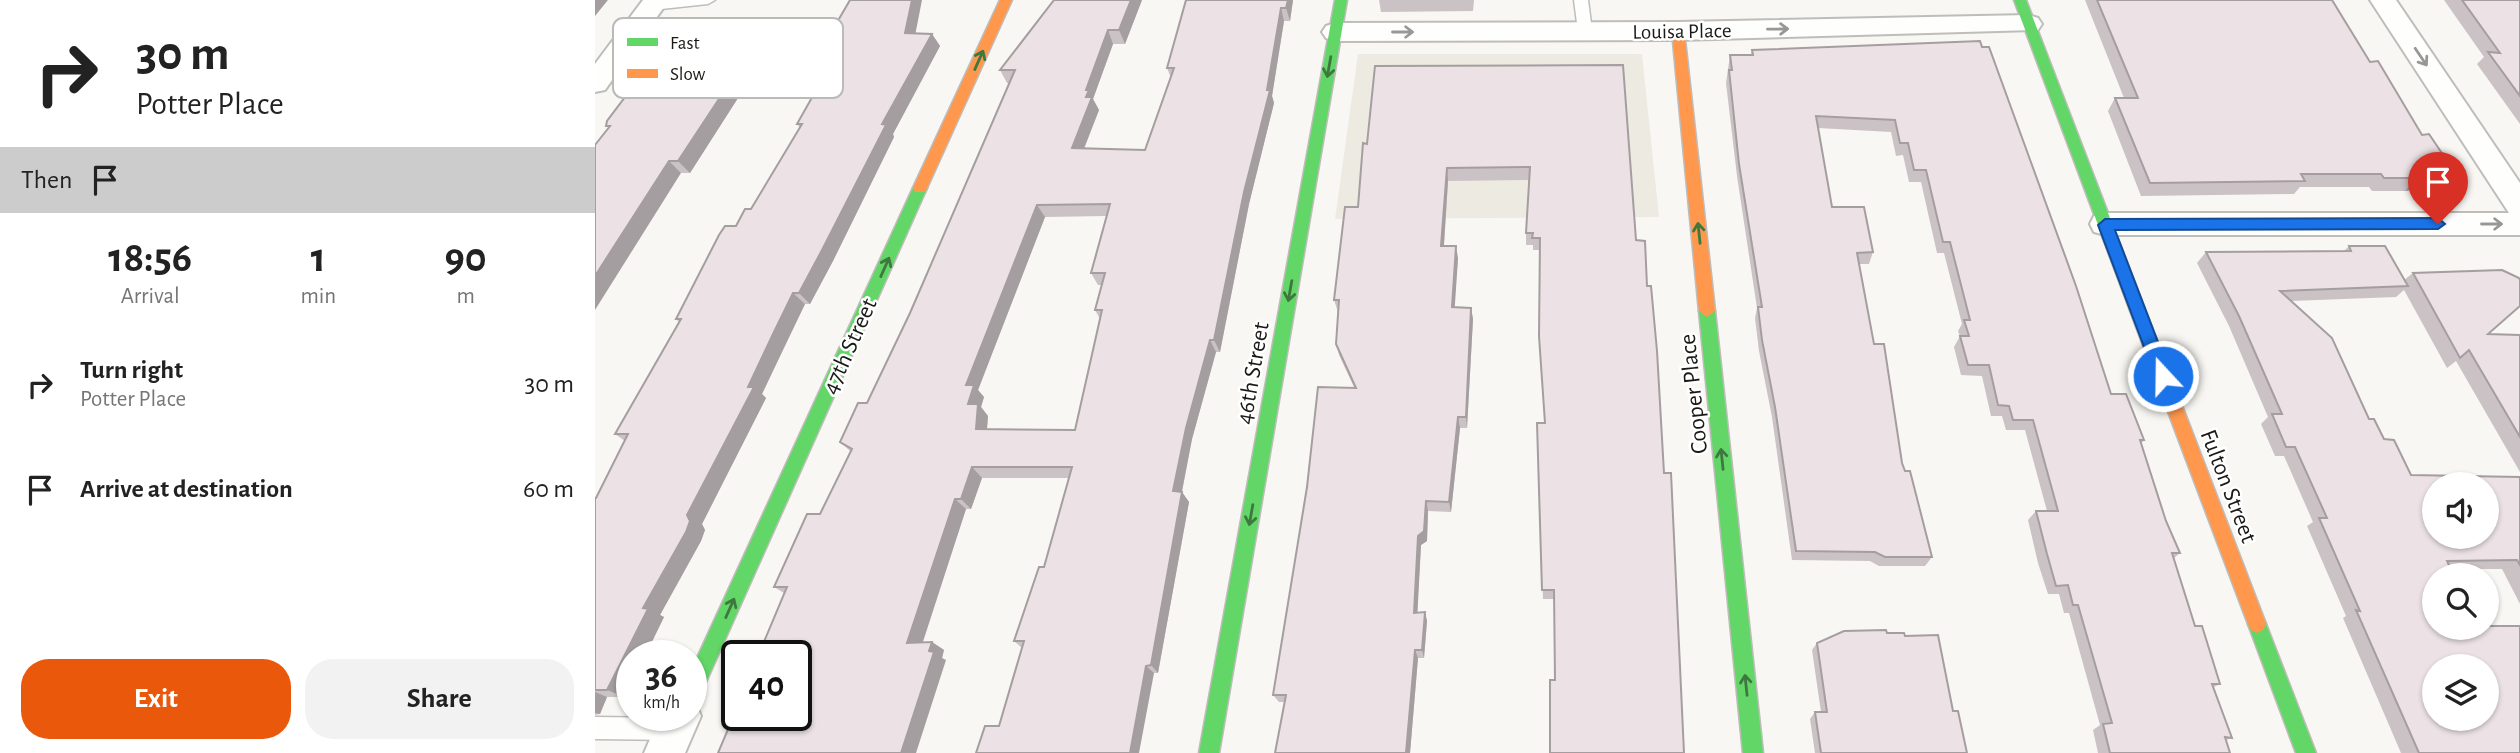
<!DOCTYPE html>
<style>
body{margin:0;font-family:"Alegreya Sans",sans-serif;background:#f2f2f2;color:#222;height:100vh;display:flex;flex-direction:column;font-size:26px;white-space:nowrap}
*{box-sizing:border-box;margin:0}
p{font-size:23px;color:#767676}
.icon{flex:none;width:38px;height:38px;fill:none;stroke:currentColor;stroke-width:2;stroke-linecap:round;stroke-linejoin:round}
.map{position:relative;flex:1;overflow:hidden}
.panel{display:flex;flex-direction:column;background:#fff;width:595px}
.panel>*{flex:none}
.guide{background:#fff;color:#222;overflow:hidden}
.buttons{position:absolute;left:1827px;top:472px;display:grid;gap:14px}
.buttons a{display:grid;place-items:center;width:77px;height:77px;border-radius:50%;background:#fff;box-shadow:0 2px 5px #0004;font-size:35px}
.speed{position:absolute;left:21px;top:640px;display:flex;gap:14px;font-size:35px;font-weight:700;text-align:center}
.speed>*{display:grid;place-content:center;width:91px;height:91px;border-radius:50%;background:#fff;box-shadow:0 2px 5px #0004;line-height:1}
.speed small{font-size:18px;font-weight:400}
.speed .limit{border:4px solid #111;border-radius:10px;background:#fff;color:#111}
.pin{position:absolute;display:grid;place-items:center;width:60px;height:60px;color:#fff;margin:-72px -30px;border-radius:50% 50% 50% 0;rotate:-45deg;box-shadow:0 0 7px #0007}
.pin .icon{rotate:45deg}
.me{position:absolute;width:77px;margin:-38px;rotate:339deg;stroke-linejoin:round;filter:drop-shadow(0 0 5px #0008)}
.turn{display:flex;align-items:center;gap:24px;height:147px;padding:0 21px;font-size:32px}
.turn .icon{width:91px;height:91px;stroke-width:2.5}
.turn b{display:block;font-size:49px;line-height:60px}
.then{display:flex;align-items:center;height:66px;padding:0 21px;background:#0003;gap:14px;font-size:26px}
.eta{display:flex;justify-content:space-evenly;align-items:center;height:119px;text-align:center}
.eta b{font-size:42px;font-weight:700;line-height:49px}
.button{display:flex;gap:14px;margin-top:auto;padding:14px 21px}
.button a{flex:1;height:80px;border-radius:28px;background:#ea580c;color:#fff;font-size:28px;font-weight:700;line-height:80px;text-align:center}
.button a+a{background:#f2f2f2;color:#222}
ul{padding:0;list-style:none}
li{display:flex;align-items:center;gap:21px;height:105px;padding:0 21px}
li div{flex:1}
li b{display:block;font-size:26px}
li em{font-style:normal}
main{display:flex;flex:1;min-height:0}
.map>svg:first-child{display:block}
.built{fill:#eceae1}
.lines{fill:none;stroke-linecap:round;stroke-linejoin:round}
.lane-casing{stroke:#bebdba;stroke-width:3}
.street-casing{stroke:#bebdba;stroke-width:4}
.fast-casing{stroke:#bebdba;stroke-width:3}
.slow-casing{stroke:#bebdba;stroke-width:3}
.lane{fill:#fefefd;fill-rule:evenodd}
.street{fill:#fefefd;fill-rule:evenodd}
.fast{fill:#63d668;fill-rule:evenodd}
.slow{fill:#ff974d;fill-rule:evenodd}
.wall{fill:#cbc2c5;fill-rule:evenodd}
.shaded-wall{fill:#a59ea0}
.building{fill:#ece2e5;stroke:#a59ea0;stroke-width:2;fill-rule:evenodd}
.oneway{stroke:#979795}
.oneway2{stroke:#3e783f}
.route{fill:#1a73e8;stroke:#114b97;stroke-width:2}
.labels{text-anchor:middle;stroke-width:5;stroke-linejoin:round;paint-order:stroke}
.far-street-label{font-size:21px;fill:#191916;stroke:#fff}
.street-label{font-size:24px;fill:#191916;stroke:#fff}
.key{fill:#fff;stroke:#babab9;stroke-width:2}
.key-label{font-size:19px;fill:#191916}
</style>
<main>
<section class="panel">
<div class="guide">
<div class="turn"><svg class="icon" aria-label="right" viewBox="0 0 24 24"><path d="M7 20v-9h11M14 6l5 5-5 5"/></svg><div><b>30 m</b>Potter Place</div></div>
<div class="then">Then<svg class="icon" aria-label="arrive" viewBox="0 0 24 24"><path d="M6 21V4h12l-3 4 3 4H6"/></svg></div>
</div>
<div class="eta">
<div><b>18:56</b><p>Arrival</p></div>
<div><b>1</b><p>min</p></div>
<div><b>90</b><p>m</p></div>
</div>
<ul>
<li><svg class="icon" aria-label="right" viewBox="0 0 24 24"><path d="M7 20v-9h11M14 6l5 5-5 5"/></svg><div><b>Turn right</b><p>Potter Place</p></div><em>30 m</em></li>
<li><svg class="icon" aria-label="arrive" viewBox="0 0 24 24"><path d="M6 21V4h12l-3 4 3 4H6"/></svg><div><b>Arrive at destination</b></div><em>60 m</em></li>
</ul>
<div class="button"><a>Exit</a><a>Share</a></div>
</section>
<div class="map">
<svg width="1925" height="753" viewBox="0 0 1925 753">
<rect width="100%" height="100%" fill="#f8f7f3"/>
<!-- built -->
<path class="built" d="M763,54H1047L1064,217L740,219Z"/>
<g class="lines">
<!-- lane casing -->
<g class="lane-casing">
<path id="lane" d="M72,0H120L113,4L57,10L50,6L52,3Z
M979,0H993L997,31L995,34L990,36L983,31Z
M0,717L80,718L88,721L91,729L88,737L80,740L0,739Z"/>
</g>
<!-- street casing -->
<g class="street-casing">
<path id="street" d="M48,0H74L10,90L0,92V64Z
M1775,0H1801L1925,183V235H1510L1499,232L1495,224L1499,216L1510,213H1914Z
M1434,15L1443,18L1447,24L1443,30L1083,40L740,41L731,38L727,32L731,26L740,23L1083,22Z
M96,700L100,702L106,716L90,753H49L65,716H96Z"/>
</g>
<!-- fast casing -->
<g class="fast-casing">
<path id="fast" d="M740,0H752L624,753H604Z
M1419,0H1431L1568,356L1565,361H1555L1552,356Z
M325,183L332,188L103,700L96,702V671L318,188Z
M1112,305L1120,311L1168,753H1148L1104,311Z
M1662,615L1668,618L1671,624L1721,753H1701L1653,624L1656,618Z"/>
</g>
<!-- slow casing -->
<g class="slow-casing">
<path id="slow" d="M405,0H417L332,188L330,192H320L318,188Z
M1083,27L1089,31L1120,311L1112,317L1104,311L1077,31Z
M1560,350L1565,351L1568,356L1671,624L1668,630L1662,633L1656,630L1653,624L1552,356L1555,351Z"/>
</g>
<!-- lane -->
<use href="#lane" class="lane"/>
<!-- street -->
<use href="#street" class="street"/>
<!-- fast -->
<use href="#fast" class="fast"/>
<!-- slow -->
<use href="#slow" class="slow"/>
</g>
<!-- wall -->
<path class="wall" d="M459,0H547L530,44H518L498,99L504,110L489,149L550,150L576,78L572,68L591,0H698L695,21H689L677,96L679,103L654,204L625,352H621L597,439L587,492L594,502L563,673H559L404,726L427,648L419,641L449,567L474,478H387L376,509H371L327,642H337L349,650L347,658L351,660L189,593L179,587L225,514L255,451L245,442L272,403L315,313L414,83H412L405,70ZM511,216L496,273L503,285H507L500,310L505,319L480,430L392,429L393,416L386,407L389,397L383,390L450,217Z
M784,0H879L878,11L786,12Z
M1490,0H1737L1845,185L1810,191H1777L1774,187H1705L1699,194L1546,196L1513,111L1520,98H1529Z
M1849,0H1925V124L1882,64L1889,57Z
M321,33L337,34L345,46L298,134L299,137L238,261L215,304H210L190,345L167,394L171,398L107,524L110,530L106,541L65,615L69,617L50,656H37L30,697H12L5,714L0,715V498H1L30,441L20,434L84,322L81,319L141,226L156,209L205,128L202,124L234,68H232L223,55Z
M1385,41L1516,394L1549,440L1546,444L1571,521L1585,553L1578,559L1600,626L1625,684L1619,687L1637,738L1631,740L1635,753H1503L1498,730L1505,725L1474,613H1469L1464,594H1453L1443,563L1433,520L1441,511H1452L1430,430H1411L1407,416H1396L1387,376L1366,375L1359,347L1365,336L1363,331L1367,324L1349,253H1342L1326,182H1314L1308,155L1301,156L1296,132L1223,128L1237,207L1278,252L1274,264H1264L1279,344L1307,463L1337,557L1330,566H1284L1275,561L1197,560L1177,417L1164,351L1160,318L1162,308L1142,176L1131,83L1135,55H1156L1157,50Z
M149,61L159,73L95,173H86L11,126Z
M1028,65L960,680L959,599H948L942,423H950L945,250H938V245H931V233L934,180L853,181L849,246L863,258L859,307L876,308L878,319L872,428H865L856,512L833,511L832,541L826,545L822,613L830,612L832,621L829,658H823L815,753H680L690,702H684L678,695L759,387L744,355L741,344L743,312L739,300L763,207L772,144Z
M1754,246L1809,280L1818,273L1893,334L1925,335V472L1861,361L1852,368L1809,290L1801,297L1696,301L1774,419L1816,475L1925,477V604L1907,569H1855L1925,753H1806L1748,618L1751,616L1712,526L1718,522L1689,456H1680L1666,424L1673,417L1634,326L1602,263L1611,252L1749,251Z
M1292,633L1310,636L1358,711L1372,753H1220L1215,719L1220,712H1226L1217,650L1222,643Z"/>
<!-- shaded-wall -->
<path class="shaded-wall" d="M0,0H13L0,16Z
M317,0H327L318,46L310,33Z
M536,0H547L530,44L524,30Z
M693,0H698L695,21L691,8Z
M686,8L689,21L677,96L679,103L654,204L625,352L619,340L649,192L672,90Z
M513,30L518,44L498,99L504,110L484,161L477,148L491,97V90Z
M337,34L345,46L298,134L299,137L238,261L215,304L204,293L287,124Z
M149,61L159,73L95,173L83,161Z
M74,161L86,173L0,310V276Z
M852,168L853,181L848,258L846,246Z
M1859,171L1845,185L1810,191L1823,178Z
M442,205L450,217L383,390L389,397L386,407L393,416L391,440L381,429L373,404L371,385Z
M861,246L863,258L859,319L857,307Z
M198,293L210,304L167,394L171,398L107,524L110,530L106,541L65,615L69,617L50,656H37V683L30,697L12,690L48,608Z
M876,308L878,319L872,428L871,417Z
M615,340L621,352L597,439L585,501L578,491L591,428Z
M863,417L865,428L856,512L854,502Z
M377,467L387,478L376,509L366,499Z
M587,492L594,502L563,673L556,665Z
M360,499L371,509L325,651L312,643Z
M831,501L833,511L832,541L826,545L822,621L819,613L823,536Z
M830,612L832,621L829,658L827,650Z
M337,642L349,650L347,658L351,660L321,753H306Z
M820,650L823,658L815,753H811Z
M551,666L559,673L544,753H535Z
M0,692L12,697L5,714L0,713Z"/>
<!-- building -->
<path class="building" d="M255,0H317L310,33L337,34L287,124L291,125L227,250L204,293H198L178,334L153,387H159L92,515L95,521L91,532L48,608L53,609L12,690H0V498H1L33,434H20L86,319H81L124,235L130,226H141L150,209H156L207,124H202L241,55H223Z
M459,0H536L524,30H513L491,90H494L491,97H497L477,148L550,150L579,68H572L591,0H693L691,8H686L672,90H675L649,192L619,340H615L591,428L578,491L587,492L556,665L551,666L535,753H381L390,726H404L429,641H419L444,567H449L477,467H377L366,499H360L312,643L337,642L334,651L339,652L306,753H123L142,708V716H201V656H163L192,587H179L212,514H225L257,449L245,442L263,403H272L315,313L420,70H405ZM515,204L496,273H510L500,310H507L480,430L381,429L383,404H373L379,385H371L442,205Z
M1502,0H1737L1775,62L1783,61L1827,135L1834,134L1859,171L1823,178H1789L1786,174H1706L1710,181L1555,183L1520,98H1543Z
M1867,0H1925V96L1893,52L1905,53Z
M1385,41L1387,47H1394L1481,286L1516,394H1531L1549,440H1545L1571,521L1585,553H1577L1600,626H1607L1625,684H1617L1637,738L1630,737L1635,753H1515L1508,724L1517,723L1483,605H1478L1473,585L1461,586L1452,554L1441,511H1463L1438,420H1418L1414,406L1403,405L1394,365H1373L1365,336H1374L1369,320H1375L1355,242H1348L1331,170H1319L1313,143H1305L1300,120L1221,116L1237,207H1269L1278,252L1262,253L1279,344H1289L1307,463L1310,471H1315L1337,557H1290L1280,552L1201,551L1180,407L1167,340L1163,307H1167L1144,164L1134,70H1137L1135,55H1158L1157,50Z
M58,60L149,61L83,161H74L0,276V145L15,126H11L12,121Z
M1028,65L1041,240L1050,241L1052,286H1056L1062,351L1069,473H1076L1089,753H955V680H960L959,590H947L942,423H950L944,336L945,238H937L938,233H931L935,167L852,168L846,246H861L857,307L876,308L871,417H863L854,502L831,501L829,531L823,536L819,613L830,612L827,650H820L811,753H680L691,695H678L712,487L723,387L761,388L741,344L744,300H739L750,207H763L768,143L772,144L780,66Z
M1754,246H1790L1813,286L1685,291L1737,338L1774,419H1779L1789,439L1799,440L1816,475L1925,477V565L1922,560L1852,561L1859,576H1839V628H1892V626H1925V753H1824L1761,610L1765,611L1724,518H1732L1700,447H1691L1677,414H1687L1644,316L1611,252L1756,251ZM1839,485H1892V537H1839ZM1839,667H1892V719H1839Z
M1907,270L1924,278L1925,280V306L1893,334L1925,335V437L1874,350L1865,358L1818,273Z
M1291,630L1292,633H1309L1310,636L1343,635L1358,711H1363L1372,753H1226L1220,712H1232L1222,643L1249,631Z"/>
<!-- one-way arrows -->
<defs><path id="oneway-shaft" d="M-6 0H5M1.5-3L5.5 0L1.5 3" fill="none" stroke-width="1.6" stroke-linecap="round" stroke-linejoin="round" transform="scale(1.75)"/></defs>
<g class="oneway">
<use href="#oneway-shaft" transform="translate(1183 29) rotate(-1)"/>
<use href="#oneway-shaft" transform="translate(808 32)"/>
<use href="#oneway-shaft" transform="translate(1826 57) rotate(56)"/>
<use href="#oneway-shaft" transform="translate(1897 224)"/>
</g>
<g class="oneway2">
<use href="#oneway-shaft" transform="translate(384 60) rotate(-66)"/>
<use href="#oneway-shaft" transform="translate(734 67) rotate(100)"/>
<use href="#oneway-shaft" transform="translate(1104 233) rotate(-96)"/>
<use href="#oneway-shaft" transform="translate(290 267) rotate(-66)"/>
<use href="#oneway-shaft" transform="translate(695 291) rotate(100)"/>
<use href="#oneway-shaft" transform="translate(1127 459) rotate(-96)"/>
<use href="#oneway-shaft" transform="translate(656 515) rotate(100)"/>
<use href="#oneway-shaft" transform="translate(135 608) rotate(-66)"/>
<use href="#oneway-shaft" transform="translate(1151 685) rotate(-96)"/>
</g>
<!-- route -->
<path class="route" d="M1843,218L1850,224L1843,229L1520,230L1576,376L1568,382L1560,376L1503,225L1510,219Z"/>
<g class="labels">
<!-- far-street labels -->
<g class="far-street-label">
<text transform="translate(1087 31) rotate(-1)" y="7">Louisa Place</text>
</g>
<!-- street labels -->
<g class="street-label">
<text transform="translate(254 346) rotate(-66)" y="8">47th Street</text>
<text transform="translate(657 373) rotate(-80)" y="8">46th Street</text>
<text transform="translate(1098 394) rotate(-96)" y="8">Cooper Place</text>
<text transform="translate(1634 486) rotate(69)" y="8">Fulton Street</text>
</g>
</g>
<!-- legend -->
<rect x="18" y="18" width="230" height="80" rx="10" class="key"/>
<rect x="32" y="38" width="31" height="8" fill="#63d668"/>
<rect x="32" y="69" width="31" height="9" fill="#ff974d"/>
<g class="key-label">
<text x="75" y="49">Fast</text>
<text x="75" y="80">Slow</text>
</g>
</svg>
<div class="buttons">
<a><svg class="icon" aria-label="sound" viewBox="0 0 24 24"><path d="M4 9h4l5-4v14l-5-4H4zM17 9q2 3 0 6"/></svg></a>
<a><svg class="icon" aria-label="search" viewBox="0 0 24 24"><circle cx="10" cy="10" r="6"/><path d="M15 15l6 6"/></svg></a>
<a><svg class="icon" aria-label="layers" viewBox="0 0 24 24"><path d="M12 4l9 5-9 5-9-5zM3 14l9 5 9-5"/></svg></a>
</div>
<div class="speed"><div>36<small>km/h</small></div><div class="limit">40</div></div>
<div class="pin" style="left:1843px;top:224px;background:#d93025"><svg class="icon" aria-label="arrive" viewBox="0 0 24 24"><path d="M6 21V4h12l-3 4 3 4H6"/></svg></div>
<svg class="me" style="left:1568px;top:376px" viewBox="-20 -20 40 40"><circle r="17" fill="#1a73e8" stroke="#fff" stroke-width="3"/><path d="M0-11L8 9 0 5-8 9z" fill="#fff"/></svg>
</div>
</main>
